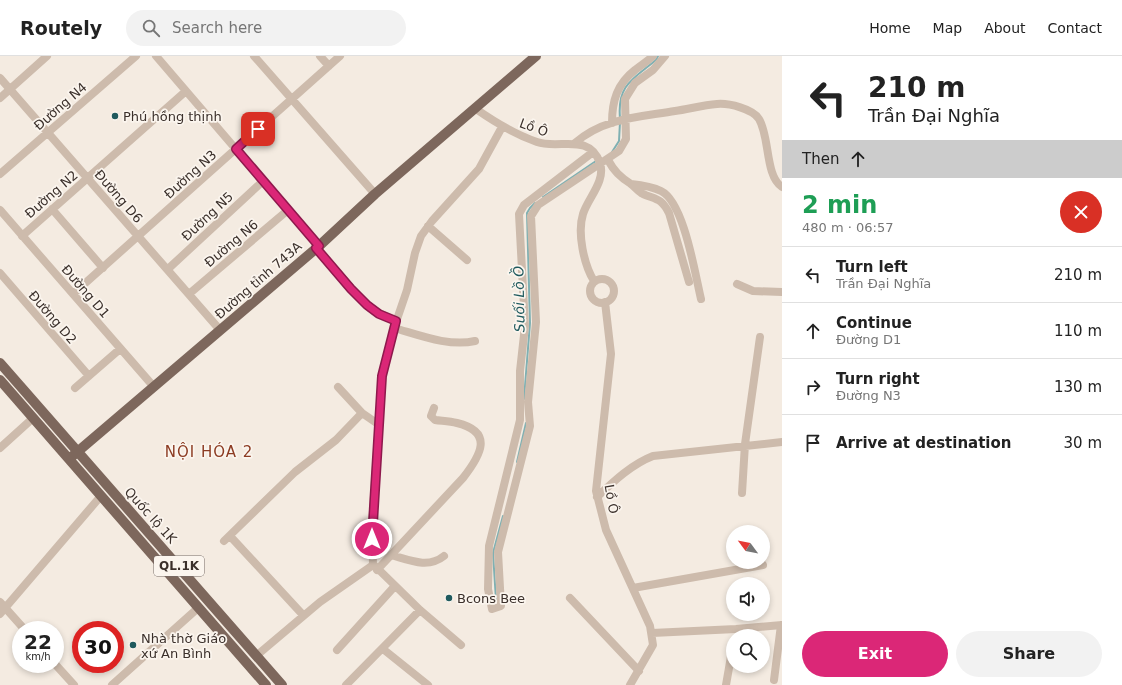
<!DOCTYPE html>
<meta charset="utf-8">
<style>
body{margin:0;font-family:"DejaVu Sans",sans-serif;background:#f2f2f2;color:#222;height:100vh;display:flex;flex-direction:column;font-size:15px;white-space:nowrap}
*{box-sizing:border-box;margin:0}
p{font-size:13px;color:#767676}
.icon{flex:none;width:22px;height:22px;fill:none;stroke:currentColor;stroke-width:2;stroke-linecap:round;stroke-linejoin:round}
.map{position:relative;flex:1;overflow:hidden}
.sheet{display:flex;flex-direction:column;background:#fff;width:340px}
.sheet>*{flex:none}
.guide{background:#fff;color:#222;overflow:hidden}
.needle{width:26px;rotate:302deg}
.controls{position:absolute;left:726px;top:469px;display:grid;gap:8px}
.controls a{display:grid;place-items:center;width:44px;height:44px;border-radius:50%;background:#fff;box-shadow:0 2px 6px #0003;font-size:20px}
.speed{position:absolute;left:12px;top:565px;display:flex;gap:8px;font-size:20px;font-weight:700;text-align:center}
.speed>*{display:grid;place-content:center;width:52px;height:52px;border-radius:50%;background:#fff;box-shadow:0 2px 6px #0003;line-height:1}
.speed small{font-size:10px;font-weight:400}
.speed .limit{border:6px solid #d22;background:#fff;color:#111}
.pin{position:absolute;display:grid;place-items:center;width:34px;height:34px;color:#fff;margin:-17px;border-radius:8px;box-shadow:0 2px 6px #0006}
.me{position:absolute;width:44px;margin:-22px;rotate:0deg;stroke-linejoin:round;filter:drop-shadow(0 0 3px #0008)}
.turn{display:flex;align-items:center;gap:14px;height:84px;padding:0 20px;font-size:18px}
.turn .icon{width:52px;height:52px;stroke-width:2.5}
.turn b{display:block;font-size:28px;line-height:34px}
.then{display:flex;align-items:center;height:38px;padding:0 20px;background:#0003;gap:8px;font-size:15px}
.round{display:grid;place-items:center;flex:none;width:42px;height:42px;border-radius:21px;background:#f2f2f2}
.head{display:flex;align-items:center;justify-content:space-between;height:68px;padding:0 20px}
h1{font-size:24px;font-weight:800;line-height:30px;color:#1e9e55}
.cta{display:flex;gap:8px;margin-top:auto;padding:8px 20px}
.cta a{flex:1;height:46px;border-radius:24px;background:#db2777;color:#fff;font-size:16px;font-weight:800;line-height:46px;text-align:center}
.cta a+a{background:#f2f2f2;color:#222}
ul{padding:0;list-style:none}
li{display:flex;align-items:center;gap:12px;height:56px;padding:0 20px;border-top:1px solid #e0e0e0}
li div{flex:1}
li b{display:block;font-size:15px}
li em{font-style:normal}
header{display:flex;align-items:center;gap:24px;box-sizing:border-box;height:56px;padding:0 20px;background:#fff;border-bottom:1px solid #e0e0e0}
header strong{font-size:19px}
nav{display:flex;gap:22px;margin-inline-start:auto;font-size:14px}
.search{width:280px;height:36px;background:#f2f2f2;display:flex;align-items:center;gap:10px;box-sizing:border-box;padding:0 14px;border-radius:22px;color:#767676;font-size:15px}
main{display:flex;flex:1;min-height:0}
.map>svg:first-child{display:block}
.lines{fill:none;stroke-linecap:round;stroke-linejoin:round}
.stream{stroke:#7fb0b2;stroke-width:2}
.minor{stroke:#cdbbac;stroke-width:8}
.major{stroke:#7d675c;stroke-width:10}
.route-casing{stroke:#8e194d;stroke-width:10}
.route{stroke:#db2777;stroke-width:7}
.poi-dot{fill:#1f5a5e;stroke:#fbf5ee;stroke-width:1.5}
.labels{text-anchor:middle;stroke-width:3.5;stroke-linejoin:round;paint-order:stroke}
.shield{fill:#fbf5ee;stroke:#756b66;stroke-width:1}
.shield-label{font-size:12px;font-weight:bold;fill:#3b302b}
.street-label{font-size:13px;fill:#3b302b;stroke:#fbf5ee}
.poi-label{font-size:13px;fill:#3b302b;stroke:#fbf5ee;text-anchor:start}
.water-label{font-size:14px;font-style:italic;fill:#1f5a5e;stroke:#fbf5ee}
.quarter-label{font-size:15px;letter-spacing:1px;fill:#8c3b22;stroke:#fbf5ee}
</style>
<header>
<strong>Routely</strong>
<div class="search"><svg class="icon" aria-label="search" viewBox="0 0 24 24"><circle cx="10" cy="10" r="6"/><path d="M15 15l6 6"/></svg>Search here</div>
<nav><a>Home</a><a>Map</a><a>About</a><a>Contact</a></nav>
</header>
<main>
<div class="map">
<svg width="782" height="629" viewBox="0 0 782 629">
<rect width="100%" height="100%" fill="#f4ebe1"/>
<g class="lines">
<!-- stream -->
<path class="stream" d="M620,62C617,29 633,23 656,4L658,0
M612,96L619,85L620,66
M543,141L596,105
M524,343L530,267L527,157L530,152L535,147
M517,406L526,367
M496,544L493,497L503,460"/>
<!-- minor -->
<path class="minor" d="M156,0L319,190
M254,0L375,138
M320,0L329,10
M0,22L220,274
M0,42L47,0
M476,53C496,67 514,78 537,86C559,94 589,76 600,107C606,125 588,142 583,158C577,177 584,209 594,225
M612,67C612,45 617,28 635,14C641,9 648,5 653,0
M575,87C603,62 640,61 675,55C689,53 703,49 717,48C729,47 753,53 759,63C770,81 765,120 782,131
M593,96L524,149L519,158L525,270L520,315V364L489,490L488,533L492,553L501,550L498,496L530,370L528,346L536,266L531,160L538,149L619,95L626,83L625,43L635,27L653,14L665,0
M608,104C614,115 620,121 631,128C635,131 639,136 643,138C657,144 661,142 669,157L689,226
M0,118L136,0
M631,128C641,129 651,130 661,135C684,146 695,218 701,243
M52,153L103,212
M0,154L154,331
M428,170L467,204
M22,180L186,35
M316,192L361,243L373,254L396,265
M168,213L263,125
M0,217L89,320
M590 235a12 12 0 1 1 24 0a12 12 0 1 1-24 0Z
M737,228L753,235L782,236
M73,238L340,0
M189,238L288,154
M605,246L611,298L596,435L606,474L650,570L653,589L630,629
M394,272C419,279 449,291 475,285
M338,331L362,357
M75,332L120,293
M0,392L32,363
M742,437L745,388L760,281
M597,441C614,425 632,408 653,400L782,386
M230,480L303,559
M224,485L295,416L336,384L362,357L378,368
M391,499C409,504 428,513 444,500
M373,509L372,470L382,320L394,272L407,234L415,197L421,180L432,165L479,113L502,71
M374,509L420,554L461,589
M377,514L463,422C481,399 494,376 457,367C449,365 442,365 435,364L431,360L434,352
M633,532L763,509
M570,542L639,615
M0,546L25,574
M0,558L100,441
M652,577L736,573L782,569
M383,593L428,629
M337,594L394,531
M256,600L320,546L373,509
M55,608L74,629
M774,624L781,569
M112,629L198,552
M346,629L420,554
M726,629L733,589"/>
<!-- major -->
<path class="major" d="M0,307L282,629
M0,324L266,629
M69,403L319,190L375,138L536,0"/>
</g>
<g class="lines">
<!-- route casing -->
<g class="route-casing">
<path id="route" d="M258,73L236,93L319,190L316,192L351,233L367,249L379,258L396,265L382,320L372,483"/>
</g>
<!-- route -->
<use href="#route" class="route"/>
</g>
<!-- markers -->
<g class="poi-dot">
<circle cx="115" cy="60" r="4"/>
<circle cx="449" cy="542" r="4"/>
<circle cx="133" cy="589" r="4"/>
</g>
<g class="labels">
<!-- shield labels -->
<rect class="shield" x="154" y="500" width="50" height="20" rx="3"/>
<g class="shield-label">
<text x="179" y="514">QL.1K</text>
</g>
<!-- street labels -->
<g class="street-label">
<text transform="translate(60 50) rotate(-41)" y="5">Đường N4</text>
<text transform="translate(534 71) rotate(20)" y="5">Lồ Ô</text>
<text transform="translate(190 118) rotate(-42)" y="5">Đường N3</text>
<text transform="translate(51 138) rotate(-41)" y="5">Đường N2</text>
<text transform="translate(119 140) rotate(49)" y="5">Đường D6</text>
<text transform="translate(207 160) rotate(-43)" y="5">Đường N5</text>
<text transform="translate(231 187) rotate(-40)" y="5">Đường N6</text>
<text transform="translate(258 224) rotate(-41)" y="5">Đường tỉnh 743A</text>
<text transform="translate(86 235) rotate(49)" y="5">Đường D1</text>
<text transform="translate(53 261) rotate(49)" y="5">Đường D2</text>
<text transform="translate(612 443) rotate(80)" y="5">Lồ Ô</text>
<text transform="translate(151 459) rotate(48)" y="5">Quốc lộ 1K</text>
</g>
<!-- poi labels -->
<g class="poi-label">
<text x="123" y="65">Phú hồng thịnh</text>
<text x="457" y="547">Bcons Bee</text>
<text x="141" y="587">Nhà thờ Giáo<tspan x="141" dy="15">xứ An Bình</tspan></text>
</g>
<!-- water labels -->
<g class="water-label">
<text transform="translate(519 243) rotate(-91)" y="5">Suối Lồ Ồ</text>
</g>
<!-- quarter labels -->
<g class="quarter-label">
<text x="209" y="401">NỘI HÓA 2</text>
</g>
</g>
</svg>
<div class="controls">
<a><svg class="needle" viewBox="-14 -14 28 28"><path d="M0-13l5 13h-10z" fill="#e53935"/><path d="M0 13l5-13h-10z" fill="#767676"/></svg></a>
<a><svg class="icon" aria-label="sound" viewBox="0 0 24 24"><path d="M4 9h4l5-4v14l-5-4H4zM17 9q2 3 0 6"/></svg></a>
<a><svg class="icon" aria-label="search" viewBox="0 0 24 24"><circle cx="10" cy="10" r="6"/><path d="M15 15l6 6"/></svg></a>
</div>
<div class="speed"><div>22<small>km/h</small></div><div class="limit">30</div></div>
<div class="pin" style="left:258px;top:73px;background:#d93025"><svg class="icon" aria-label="arrive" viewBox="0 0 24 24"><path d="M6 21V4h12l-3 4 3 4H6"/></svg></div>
<svg class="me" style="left:372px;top:483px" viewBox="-20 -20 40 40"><circle r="17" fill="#db2777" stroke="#fff" stroke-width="3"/><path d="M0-11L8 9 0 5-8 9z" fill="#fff"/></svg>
</div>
<section class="sheet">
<div class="guide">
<div class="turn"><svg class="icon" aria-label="left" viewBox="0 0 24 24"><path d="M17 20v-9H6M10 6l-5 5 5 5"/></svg><div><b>210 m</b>Trần Đại Nghĩa</div></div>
<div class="then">Then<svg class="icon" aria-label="ahead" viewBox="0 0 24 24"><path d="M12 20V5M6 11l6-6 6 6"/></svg></div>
</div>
<div class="head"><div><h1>2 min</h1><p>480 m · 06:57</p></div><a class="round" style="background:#d93025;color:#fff"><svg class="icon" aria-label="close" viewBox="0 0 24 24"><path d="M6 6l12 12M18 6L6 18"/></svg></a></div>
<ul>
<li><svg class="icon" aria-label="left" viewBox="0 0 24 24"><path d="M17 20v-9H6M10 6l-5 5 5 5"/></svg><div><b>Turn left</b><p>Trần Đại Nghĩa</p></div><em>210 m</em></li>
<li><svg class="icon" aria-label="ahead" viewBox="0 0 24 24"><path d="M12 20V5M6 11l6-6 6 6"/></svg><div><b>Continue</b><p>Đường D1</p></div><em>110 m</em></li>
<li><svg class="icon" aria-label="right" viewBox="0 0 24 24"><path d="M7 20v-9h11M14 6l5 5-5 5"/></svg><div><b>Turn right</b><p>Đường N3</p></div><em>130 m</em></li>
<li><svg class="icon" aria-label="arrive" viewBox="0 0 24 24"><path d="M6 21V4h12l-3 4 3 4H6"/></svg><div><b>Arrive at destination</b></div><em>30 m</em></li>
</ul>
<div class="cta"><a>Exit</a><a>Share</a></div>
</section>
</main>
